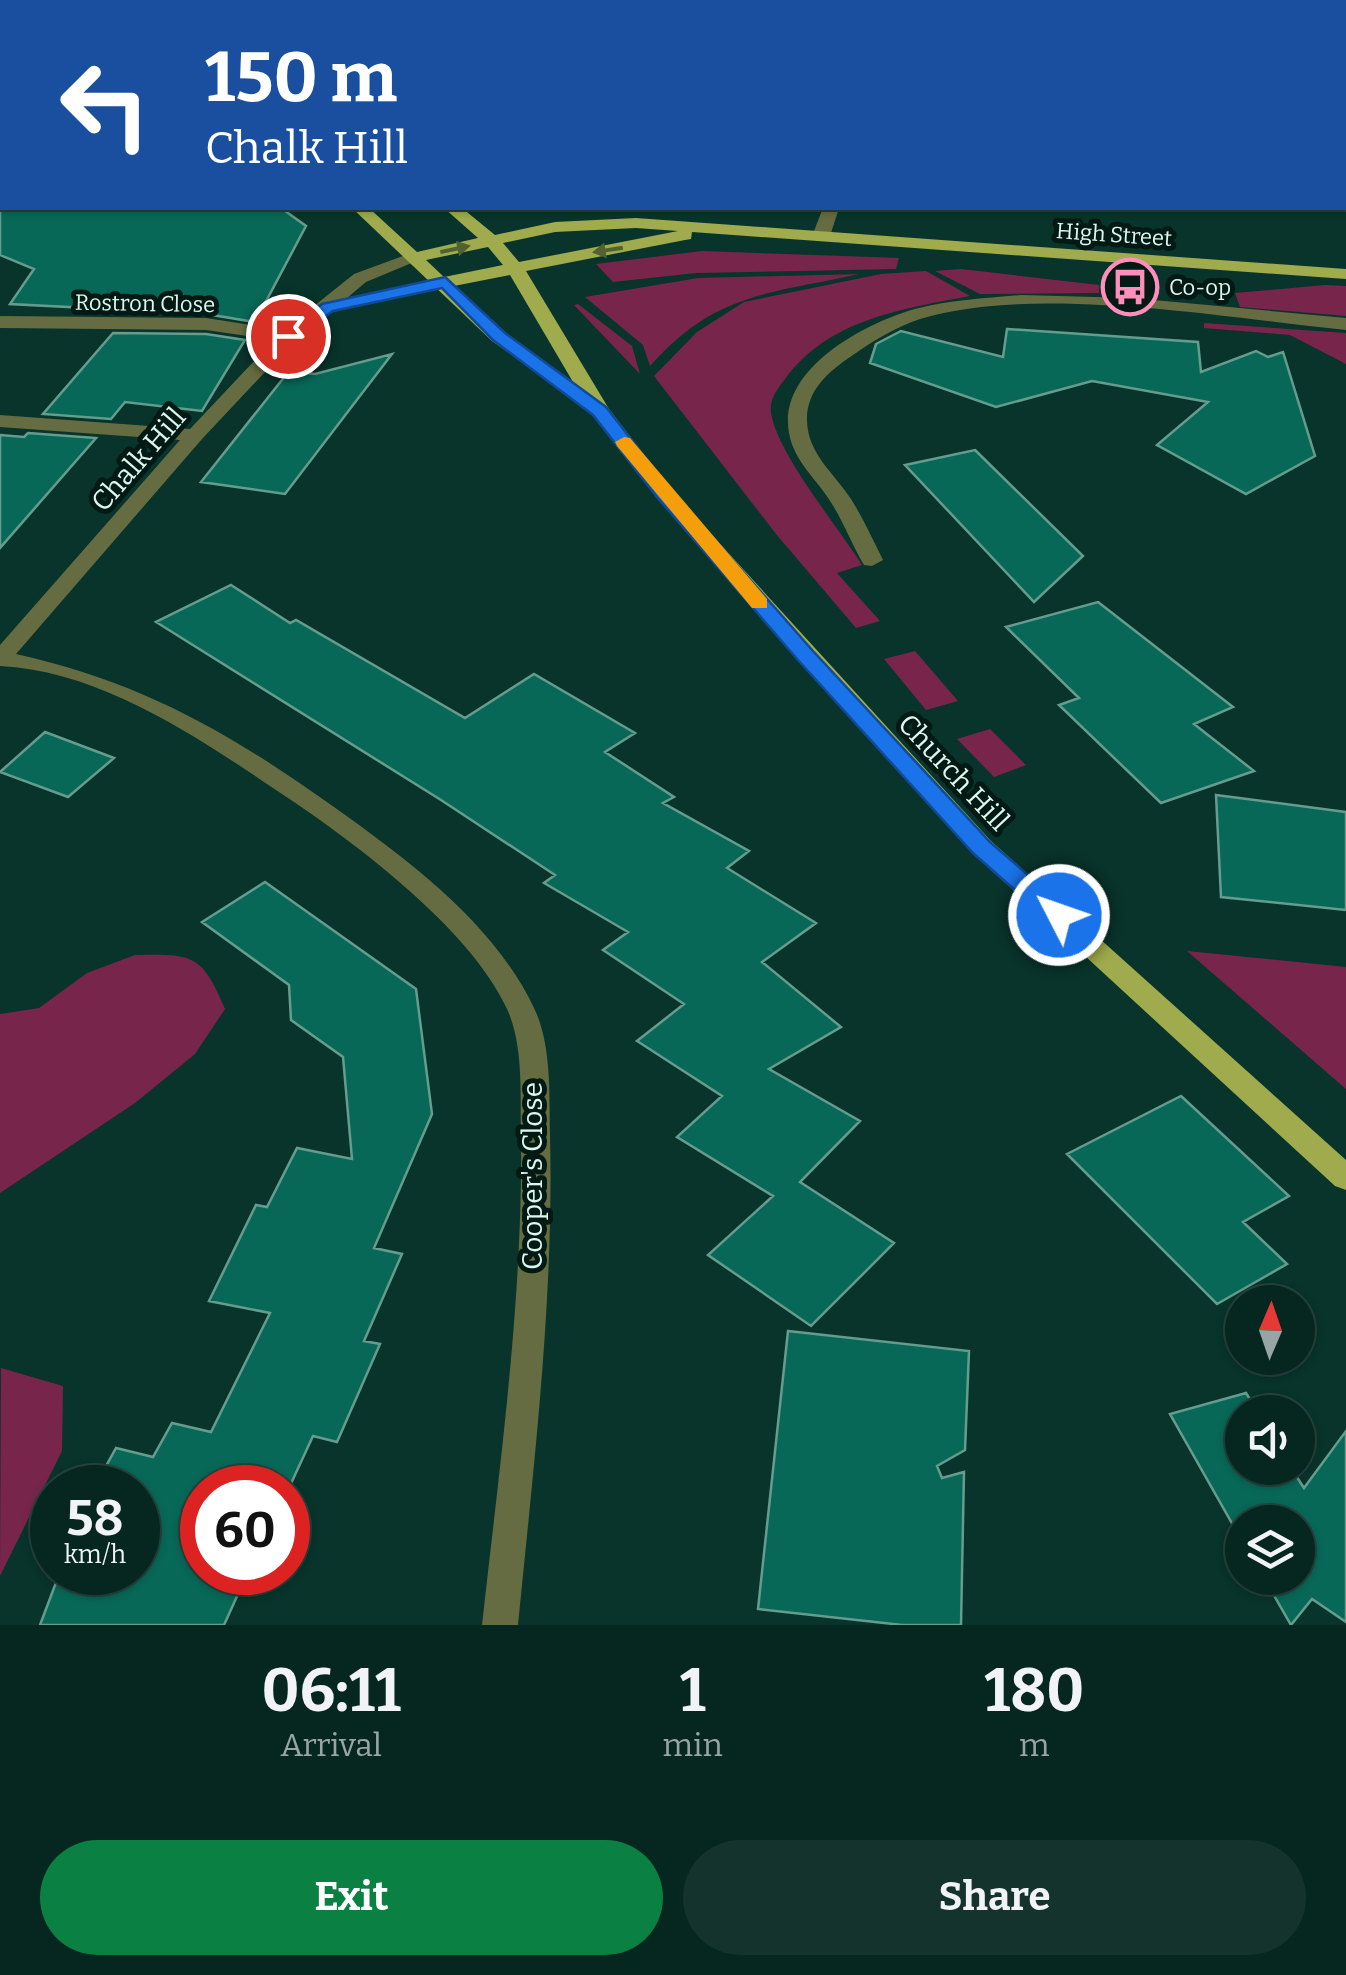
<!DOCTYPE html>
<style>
body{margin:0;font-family:Bitter,serif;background:#14332d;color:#f1f3f6;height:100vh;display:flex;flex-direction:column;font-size:38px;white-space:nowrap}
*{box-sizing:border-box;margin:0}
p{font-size:32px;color:#98a5a5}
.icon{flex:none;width:55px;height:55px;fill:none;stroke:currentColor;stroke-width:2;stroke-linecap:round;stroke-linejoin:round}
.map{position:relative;height:1625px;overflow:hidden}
.side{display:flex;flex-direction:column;background:#062720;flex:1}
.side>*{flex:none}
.banner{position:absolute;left:0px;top:0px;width:1348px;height:210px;box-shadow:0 2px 8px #0004,0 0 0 2px #27443e;background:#1a4fa0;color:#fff;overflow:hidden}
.needle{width:65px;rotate:2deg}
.buttons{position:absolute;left:1225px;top:1285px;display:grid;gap:20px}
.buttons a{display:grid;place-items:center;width:90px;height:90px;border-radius:50%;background:#062720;box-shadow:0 2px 8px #0004,0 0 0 2px #27443e;font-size:50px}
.speed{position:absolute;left:30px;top:1465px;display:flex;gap:20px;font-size:50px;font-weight:700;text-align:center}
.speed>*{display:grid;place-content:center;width:130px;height:130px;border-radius:50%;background:#062720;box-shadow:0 2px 8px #0004,0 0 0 2px #27443e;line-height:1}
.speed small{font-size:25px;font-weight:400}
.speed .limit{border:15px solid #d22;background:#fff;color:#111}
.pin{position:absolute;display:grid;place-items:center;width:85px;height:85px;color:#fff;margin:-42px;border:5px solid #fff;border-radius:50%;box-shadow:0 2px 10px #0007}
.me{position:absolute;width:110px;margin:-55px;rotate:311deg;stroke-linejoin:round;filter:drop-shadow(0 0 8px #0008)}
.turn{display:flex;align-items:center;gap:35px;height:210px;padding:0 40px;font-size:45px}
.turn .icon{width:130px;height:130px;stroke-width:2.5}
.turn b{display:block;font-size:70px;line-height:85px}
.eta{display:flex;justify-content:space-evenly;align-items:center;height:170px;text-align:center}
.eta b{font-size:60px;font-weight:700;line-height:70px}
.action{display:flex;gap:20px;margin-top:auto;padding:20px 40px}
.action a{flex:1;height:115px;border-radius:60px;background:#0b8043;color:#fff;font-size:40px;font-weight:700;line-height:115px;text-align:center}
.action a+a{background:#14332d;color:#f1f3f6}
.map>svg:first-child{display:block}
.green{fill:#78254c}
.building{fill:#086857;stroke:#659c8d;stroke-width:2.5}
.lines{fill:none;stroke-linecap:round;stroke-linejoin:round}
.minor{fill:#666c41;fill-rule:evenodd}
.major{fill:#9fab4c;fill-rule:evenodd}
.oneway{fill:#516230}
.route{fill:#1a73e8;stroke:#114b97;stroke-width:2.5}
.slow{fill:#f59e0b}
.labels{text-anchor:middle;stroke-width:10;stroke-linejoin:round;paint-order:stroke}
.far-street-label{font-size:22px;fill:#dbf7ee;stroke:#031914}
.far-poi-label{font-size:22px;fill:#dbf7ee;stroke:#031914;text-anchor:start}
.street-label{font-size:28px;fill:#dbf7ee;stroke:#031914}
</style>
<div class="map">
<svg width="1346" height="1625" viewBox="0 0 1346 1625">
<rect width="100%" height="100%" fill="#08342b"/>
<!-- green -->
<path class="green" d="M702,251L899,258L896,269L696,273L613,282L596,264Z
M961,269L1099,285V293L980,294L935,271Z
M926,271L970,296C902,309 829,319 785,379C777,389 769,400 771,413C778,455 837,525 862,565L837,573L880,621L856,628L776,534L654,376L697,332L744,302L881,274Z
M859,274C770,294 715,292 650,366L643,345L585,297L698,278Z
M1325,285L1346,286V316L1240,307L1235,293Z
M578,304L632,346L640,374L574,305Z
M1204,323L1346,333V364L1290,335L1204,328Z
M915,651L958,701L926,710L884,659Z
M990,729L1026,765L994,777L957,739Z
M1187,951L1346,967V1089Z
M135,955C193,954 202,954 225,1009L195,1054L135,1103L0,1193V1014L39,1008L87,973Z
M1,1368L63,1386L62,1451L0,1576Z"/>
<!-- building -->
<path class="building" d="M0,208H281L306,226L255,322L206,314L10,304L34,269L0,255Z
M1007,329L1198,342L1201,372L1256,351L1268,357L1283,352L1315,456L1246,494L1157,445L1208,402L1092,381L996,407L870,363L876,344L901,331L1003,357Z
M113,333L206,334L245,340L202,411L125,402L111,419L43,414Z
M392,354L285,494L201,482L289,371L315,374Z
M28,433L96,438L0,548V435L24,437Z
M975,450L1083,556L1034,602L905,465Z
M231,585L290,623L296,620L465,718L534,674L635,733L605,752L674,797L663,803L749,851L727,868L816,923L762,962L841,1027L769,1069L860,1121L800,1182L894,1243L811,1326L708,1255L773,1196L677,1137L722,1096L637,1041L684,1004L603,950L628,932L544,883L555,875L441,800L156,622Z
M1098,602L1233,707L1194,724L1254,771L1161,803L1059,705L1079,698L1006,627Z
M45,732L114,758L68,797L0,772Z
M1216,795L1346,812V910L1221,897Z
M265,882L416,989L432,1114L374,1248L402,1254L364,1341L380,1344L337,1442L313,1436L288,1490L202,1488V1572H248L224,1625H40L60,1572H138V1488H94L116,1448L153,1457L172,1423L211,1432L270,1313L209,1301L256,1205L267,1207L297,1148L352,1159L343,1057L291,1020L289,985L202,922Z
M1181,1096L1289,1196L1243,1222L1287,1264L1217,1304L1067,1154Z
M788,1331L969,1351L965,1450L937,1466L942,1478L964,1472L961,1625H902L758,1609Z
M1246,1393L1258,1412H1242V1468H1291L1304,1488L1346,1431V1622L1312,1599L1291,1625L1264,1578H1298V1522H1242V1541L1170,1414Z"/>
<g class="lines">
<!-- minor -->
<path class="minor" d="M1345,28H1346V36H1345Z
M0,36H2V44H0Z
M1345,95H1346V105H1345Z
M823,208H839L830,236L821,241L812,236Z
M411,253L426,257L366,282L347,298L445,277L454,282L451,286L329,312L295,340L202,439L16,654C142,682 230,733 334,807C408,860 494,923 534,1008C552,1045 549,1095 550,1135C554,1299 534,1462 518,1625H482C500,1462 523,1300 521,1136C520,1096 524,1046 507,1009C470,927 348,837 273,788C193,734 99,671 0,666V645L180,440L0,427V415L190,429L274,340L206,330L0,328V316L206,318L284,330L354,274Z
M1021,295L1132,298L1346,318V330C1224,318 1036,284 920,319C896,327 873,341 853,355C829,371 806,390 807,421C808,454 834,473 851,499C863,518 873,540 883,560L872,566L864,565C852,545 844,523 832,504C818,480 794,462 789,433C777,369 865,323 915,309C949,300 986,298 1021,295Z"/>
<!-- major -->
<path class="major" d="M25,0H41L42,2H27Z
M352,208H369L417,252L478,238L444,208H462L495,235L555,222L636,218L1346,269V279L692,232L691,239L685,240L526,271L609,409L670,489L991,841L1346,1160V1190L1335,1186L973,853L656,497L590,410L492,341ZM636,228L678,231L519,262L503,243L555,232ZM488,247L503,265L444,277L426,260ZM510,275L573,382L506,333L454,286Z"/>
</g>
<!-- one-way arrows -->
<defs><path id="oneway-solid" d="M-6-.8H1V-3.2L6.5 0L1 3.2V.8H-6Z" transform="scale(2.5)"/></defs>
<g class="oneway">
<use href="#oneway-solid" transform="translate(455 249) rotate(-12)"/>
<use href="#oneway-solid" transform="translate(608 250) rotate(171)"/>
</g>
<!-- route -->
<path class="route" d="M445,277L505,333L606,407L670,489L813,651L990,842L1067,909L1071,915L1067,921H1050L973,853L798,660L657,497L593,415L493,340L442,288L333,311L294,339L280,336L322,304Z"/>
<!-- slow -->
<path class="slow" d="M624,437L630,438L767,599V608H752L617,446L615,442Z"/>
<!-- icons -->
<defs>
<g id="bus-ring" transform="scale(2.875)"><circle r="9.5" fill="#031914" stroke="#fe8ebb" stroke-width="1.5"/><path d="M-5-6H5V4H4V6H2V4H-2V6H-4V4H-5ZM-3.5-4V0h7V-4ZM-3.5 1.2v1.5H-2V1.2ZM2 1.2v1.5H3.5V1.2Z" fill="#fe8ebb"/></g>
</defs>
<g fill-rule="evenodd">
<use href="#bus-ring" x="1130" y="287"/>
</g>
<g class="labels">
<!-- far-street labels -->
<g class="far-street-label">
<text transform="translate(1114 234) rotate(4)" y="8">High Street</text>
<text transform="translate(145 303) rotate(1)" y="8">Rostron Close</text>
</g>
<!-- far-poi labels -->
<g class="far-poi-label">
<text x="1169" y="295">Co-op</text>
</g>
<!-- street labels -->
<g class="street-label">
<text transform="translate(138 459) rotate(-49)" y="10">Chalk Hill</text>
<text transform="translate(954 772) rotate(47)" y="10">Church Hill</text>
<text transform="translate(532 1176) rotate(-90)" y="10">Cooper's Close</text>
</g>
</g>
</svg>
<div class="buttons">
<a><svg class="needle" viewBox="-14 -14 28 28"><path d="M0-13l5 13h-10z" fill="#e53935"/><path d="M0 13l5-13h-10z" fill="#98a5a5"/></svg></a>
<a><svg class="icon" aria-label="sound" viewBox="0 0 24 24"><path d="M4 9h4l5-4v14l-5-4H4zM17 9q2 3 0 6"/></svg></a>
<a><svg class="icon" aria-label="layers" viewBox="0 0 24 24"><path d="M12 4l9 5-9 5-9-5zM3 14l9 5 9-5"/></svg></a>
</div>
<div class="speed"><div>58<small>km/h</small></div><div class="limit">60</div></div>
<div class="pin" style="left:288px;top:336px;background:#d93025"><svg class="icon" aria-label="arrive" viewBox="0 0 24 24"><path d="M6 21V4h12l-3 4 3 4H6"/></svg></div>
<svg class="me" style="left:1059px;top:915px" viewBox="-20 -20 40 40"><circle r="17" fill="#1a73e8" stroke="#fff" stroke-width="3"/><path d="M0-11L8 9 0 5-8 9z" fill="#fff"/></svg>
<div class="banner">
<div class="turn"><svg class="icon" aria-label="left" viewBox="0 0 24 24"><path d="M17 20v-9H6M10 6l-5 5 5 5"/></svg><div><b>150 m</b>Chalk Hill</div></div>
</div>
</div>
<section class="side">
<div class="eta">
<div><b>06:11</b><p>Arrival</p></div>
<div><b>1</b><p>min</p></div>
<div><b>180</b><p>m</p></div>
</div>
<div class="action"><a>Exit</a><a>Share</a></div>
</section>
